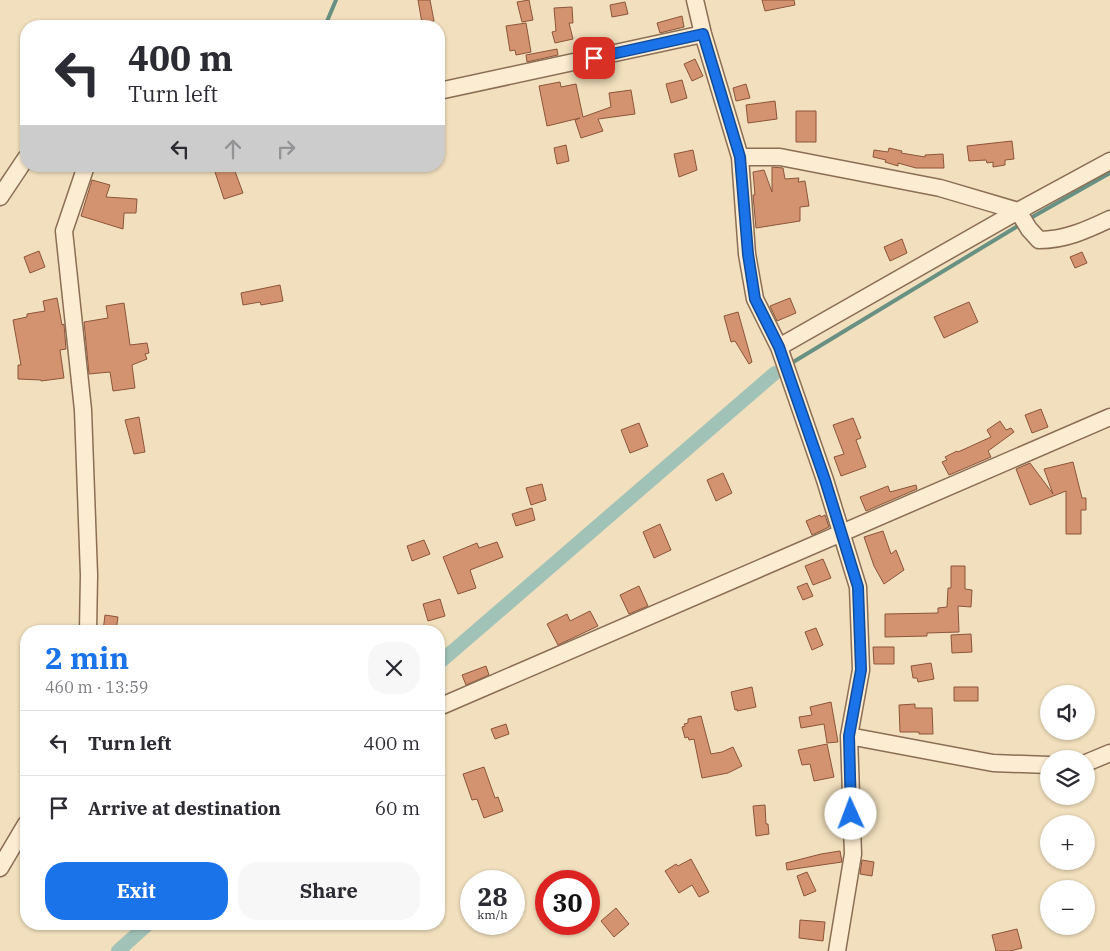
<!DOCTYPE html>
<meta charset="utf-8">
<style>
body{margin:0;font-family:"IBM Plex Serif",serif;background:#f7f7f7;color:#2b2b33;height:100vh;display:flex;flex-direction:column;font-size:19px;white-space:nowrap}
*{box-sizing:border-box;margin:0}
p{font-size:16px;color:#7c7c81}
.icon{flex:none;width:28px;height:28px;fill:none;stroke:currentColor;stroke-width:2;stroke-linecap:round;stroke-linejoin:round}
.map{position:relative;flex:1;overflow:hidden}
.panel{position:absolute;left:20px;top:625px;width:425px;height:305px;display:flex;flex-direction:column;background:#fff;border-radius:20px;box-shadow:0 1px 4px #0004}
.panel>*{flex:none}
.hud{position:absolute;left:20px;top:20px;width:425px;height:152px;border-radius:20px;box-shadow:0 1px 4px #0004;background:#fff;color:#2b2b33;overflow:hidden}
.buttons{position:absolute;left:1040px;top:685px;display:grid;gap:10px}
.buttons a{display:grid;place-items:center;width:55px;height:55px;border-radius:50%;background:#fff;box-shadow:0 1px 4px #0004;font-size:25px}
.speed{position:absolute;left:460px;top:870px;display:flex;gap:10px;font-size:25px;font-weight:700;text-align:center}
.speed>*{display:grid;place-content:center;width:65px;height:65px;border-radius:50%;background:#fff;box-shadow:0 1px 4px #0004;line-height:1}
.speed small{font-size:12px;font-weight:400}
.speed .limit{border:8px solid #d22;background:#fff;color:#111}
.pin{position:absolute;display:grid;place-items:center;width:42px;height:42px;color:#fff;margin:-21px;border-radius:10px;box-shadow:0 2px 8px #0006}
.me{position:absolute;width:55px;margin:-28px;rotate:358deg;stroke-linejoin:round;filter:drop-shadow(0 0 4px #0008)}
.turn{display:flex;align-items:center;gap:18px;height:105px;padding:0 25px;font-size:22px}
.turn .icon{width:65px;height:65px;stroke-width:2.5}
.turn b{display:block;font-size:35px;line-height:42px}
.lanes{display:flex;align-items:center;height:48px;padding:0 25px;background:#0003;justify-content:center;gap:25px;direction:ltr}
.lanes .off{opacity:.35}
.round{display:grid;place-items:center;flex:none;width:52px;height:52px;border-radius:20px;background:#f7f7f7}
.headline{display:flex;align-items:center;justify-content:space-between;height:85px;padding:0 25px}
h1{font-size:30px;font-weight:800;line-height:38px;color:#1a73e8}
.cta{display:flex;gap:10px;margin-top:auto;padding:10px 25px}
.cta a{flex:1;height:58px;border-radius:20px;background:#1a73e8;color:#fff;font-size:20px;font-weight:800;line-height:58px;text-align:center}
.cta a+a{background:#f7f7f7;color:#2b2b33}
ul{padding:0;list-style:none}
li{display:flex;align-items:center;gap:15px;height:65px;padding:0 25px;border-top:1px solid #e1e1e2}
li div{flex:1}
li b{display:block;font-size:19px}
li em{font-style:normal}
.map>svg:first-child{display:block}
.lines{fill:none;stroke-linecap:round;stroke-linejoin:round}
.stream{stroke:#689184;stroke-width:4}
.canal{stroke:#a1c2b7;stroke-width:14}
.building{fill:#d39370;stroke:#8c5539}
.minor-casing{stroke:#8b6e55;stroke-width:19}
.minor{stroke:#fcecd1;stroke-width:16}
.route-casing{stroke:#114b97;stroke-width:12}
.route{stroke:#1a73e8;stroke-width:9}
</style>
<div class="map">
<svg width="1110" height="951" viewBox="0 0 1110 951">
<rect width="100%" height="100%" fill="#f1dfbd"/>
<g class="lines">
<!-- stream -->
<path class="stream" d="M325,26L336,0
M1027,220L1110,173
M790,364L1021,224"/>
<!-- canal -->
<path class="canal" d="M439,663L775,373
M118,951L148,924"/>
</g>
<!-- building -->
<path class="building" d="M418,0H430L434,21L422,23Z
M529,0L533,20L522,22L517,2Z
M762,0H794L795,5L765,11Z
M625,2L628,14L612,17L610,5Z
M572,7L573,23H569L573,39L555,43L552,32L556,31L554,8Z
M682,16L684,27L660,33L657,23Z
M526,23L531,52L516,55L515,50L510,51L506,26Z
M557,49L558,55L527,62L526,55Z
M695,59L703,76L692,81L684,64Z
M682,80L687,98L671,103L666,84Z
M560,82L561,87L576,84L583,117L611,107L609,93L631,90L635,114L598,119L603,131L581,138L575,120L580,118L547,126L539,86Z
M746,84L750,98L736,101L733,88Z
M775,101L777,119L748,123L746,105Z
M796,111H816V142H796Z
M1012,141L1014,159L1005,160V165L993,167V162L987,163L986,160L969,161L967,146Z
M566,145L569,161L557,164L554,148Z
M889,148L902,151L901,153L925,157V155L943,154L944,168H916L898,163V166L885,162L886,160L873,157L874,150L888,152Z
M693,150L697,170L679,177L674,154Z
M213,166H233L243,193L224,199Z
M772,167L783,168L785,179L799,178L798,182L805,181L809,206L800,207V221L756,228L753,195H755L753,172L764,170L772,192Z
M92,180L110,185L106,197L137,199L136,213H124L123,229L81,216Z
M902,239L907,253L890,261L884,247Z
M39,251L45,267L30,273L24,257Z
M1082,252L1087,263L1075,268L1070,257Z
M280,285L283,301L261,305L260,302L243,305L241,293Z
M57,298L62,325L64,324L66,349L60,350L64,378L41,381V380L18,379V365H21L13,320L27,317V314L45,311L43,301Z
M790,298L796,313L777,321L770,306Z
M969,302L978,322L944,338L934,317Z
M124,303L130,345L147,343L149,353L145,354L147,359L132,365L135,388L113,391L110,372L89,374L84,322L108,318L106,306Z
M738,312L752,362L749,364L735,341L731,342L724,316Z
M1041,409L1048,427L1032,433L1025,415Z
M139,417L145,452L134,454L125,420Z
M853,418L861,438L856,440L866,467L841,476L834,457L844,454L833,425Z
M1000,421L1006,430L1011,428L1014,432L988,451L991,457L949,475L942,462L947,460L945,457L957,451L958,452L991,437L987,430Z
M639,423L648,446L630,453L621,430Z
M1073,462L1082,498H1086V510H1081V534H1066V491L1030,505L1016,469L1030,463L1053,494L1044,469Z
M723,473L732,493L716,501L707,480Z
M542,484L546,500L531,505L526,488Z
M916,485L917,489L866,511L860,497L888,486L890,492Z
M532,508L535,520L516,526L512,514Z
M820,515L821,517L825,515L829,527L812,535L806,521Z
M660,524L671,550L654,558L643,532Z
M883,531L891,554L896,550L904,570L884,584L874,566L864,537Z
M424,540L430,554L412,561L407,546Z
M497,542L503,557L470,570L476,588L458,594L443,557L477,543L479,548Z
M823,559L831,578L813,585L805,566Z
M951,566H965V589L972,590L971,607L958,606L959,632L927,633V636L885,637V614L938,613V608L947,607L948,588H951Z
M807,583L813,596L803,600L797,587Z
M639,586L648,606L629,614L620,595Z
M440,599L445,616L428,621L423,604Z
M590,611L598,626L558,645L547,624L567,614L570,621Z
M105,615L118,617L116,631H103Z
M816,628L823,645L812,650L805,632Z
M971,634L972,652L952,653L951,635Z
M873,647H894V664H874Z
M931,663L934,679L918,682L917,678H913L911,666Z
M486,666L489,675L466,685L462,675Z
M752,687L756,707L737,711V709L735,710L731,692Z
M954,687H978V701H954Z
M831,702L838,742L827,743L824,724L801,728L799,717L812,715L810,707Z
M915,704V708H932L933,734H919V732H900L899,705Z
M701,716L711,754L722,752L733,747L742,766L728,773L702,778L694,739L689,740L688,737L685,738L682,727L685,726L684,724L688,723V719Z
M506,724L509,734L495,739L491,729Z
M827,744L834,777L814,781L810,764L802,765L798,750Z
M484,767L495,798L498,797L503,811L484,818L477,799L472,800L463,774Z
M765,805L766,824H768L769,834L756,836L753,806Z
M840,851L842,862L787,870L786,863L821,854Z
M691,859L709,892L699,897L692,885L679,893L665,871L676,864L678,866Z
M862,860L874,862L872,876L860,874Z
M807,872L816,891L804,896L797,876Z
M616,908L629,924L614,937L601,921Z
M800,920L825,922L823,941L799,938Z
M1017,929L1022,948L1010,951H996L992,935Z"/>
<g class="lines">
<!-- minor casing -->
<g class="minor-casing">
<path id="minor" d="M695,0L703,34L740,157L747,254L755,299L779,347L825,480L858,587L861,670L849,736L853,854L837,951
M439,91L703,34
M740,157H780L940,188L1018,211L1029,229L1039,240C1065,240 1087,230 1110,219
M86,166L64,231L83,410L89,575L88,631
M0,197L26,158
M779,347L1018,211L1110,161
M439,707L1110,417
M849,736L993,763L1049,765
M1086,763L1110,753
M0,868L26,824"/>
</g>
<!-- minor -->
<use href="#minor" class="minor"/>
</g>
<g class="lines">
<!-- route casing -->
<g class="route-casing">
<path id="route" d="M594,58L703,34L740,157L748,254L755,299L779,347L825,480L858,587L861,670L849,736L851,814"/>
</g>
<!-- route -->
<use href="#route" class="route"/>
</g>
</svg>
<div class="buttons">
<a><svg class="icon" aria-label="sound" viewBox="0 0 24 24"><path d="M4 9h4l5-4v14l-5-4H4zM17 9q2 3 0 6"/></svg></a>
<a><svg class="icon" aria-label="layers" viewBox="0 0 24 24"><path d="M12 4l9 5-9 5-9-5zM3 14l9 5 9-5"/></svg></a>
<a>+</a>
<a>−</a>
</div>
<div class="speed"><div>28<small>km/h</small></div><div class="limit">30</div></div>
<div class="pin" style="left:594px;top:58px;background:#d93025"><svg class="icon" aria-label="arrive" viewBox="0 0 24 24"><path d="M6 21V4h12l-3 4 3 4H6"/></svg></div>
<svg class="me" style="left:851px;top:814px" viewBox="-20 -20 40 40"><circle r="19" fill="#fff"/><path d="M0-13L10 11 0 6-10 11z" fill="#1a73e8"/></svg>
<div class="hud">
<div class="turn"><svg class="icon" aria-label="left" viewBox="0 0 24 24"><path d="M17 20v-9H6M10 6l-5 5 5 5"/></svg><div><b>400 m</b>Turn left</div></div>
<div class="lanes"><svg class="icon" aria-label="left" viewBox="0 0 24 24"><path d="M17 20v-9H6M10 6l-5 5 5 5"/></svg><svg class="icon off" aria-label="ahead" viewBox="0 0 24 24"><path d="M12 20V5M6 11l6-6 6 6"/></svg><svg class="icon off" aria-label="right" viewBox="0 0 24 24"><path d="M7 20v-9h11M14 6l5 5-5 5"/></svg></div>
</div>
<section class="panel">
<div class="headline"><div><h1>2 min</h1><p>460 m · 13:59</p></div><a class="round"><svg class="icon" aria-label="close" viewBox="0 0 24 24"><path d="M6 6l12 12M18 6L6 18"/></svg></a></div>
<ul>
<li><svg class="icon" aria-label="left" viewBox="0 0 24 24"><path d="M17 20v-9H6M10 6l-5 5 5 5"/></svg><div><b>Turn left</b></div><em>400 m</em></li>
<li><svg class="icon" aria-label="arrive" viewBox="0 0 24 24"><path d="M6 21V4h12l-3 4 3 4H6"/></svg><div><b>Arrive at destination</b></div><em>60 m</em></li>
</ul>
<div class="cta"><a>Exit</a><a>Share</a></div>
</section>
</div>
